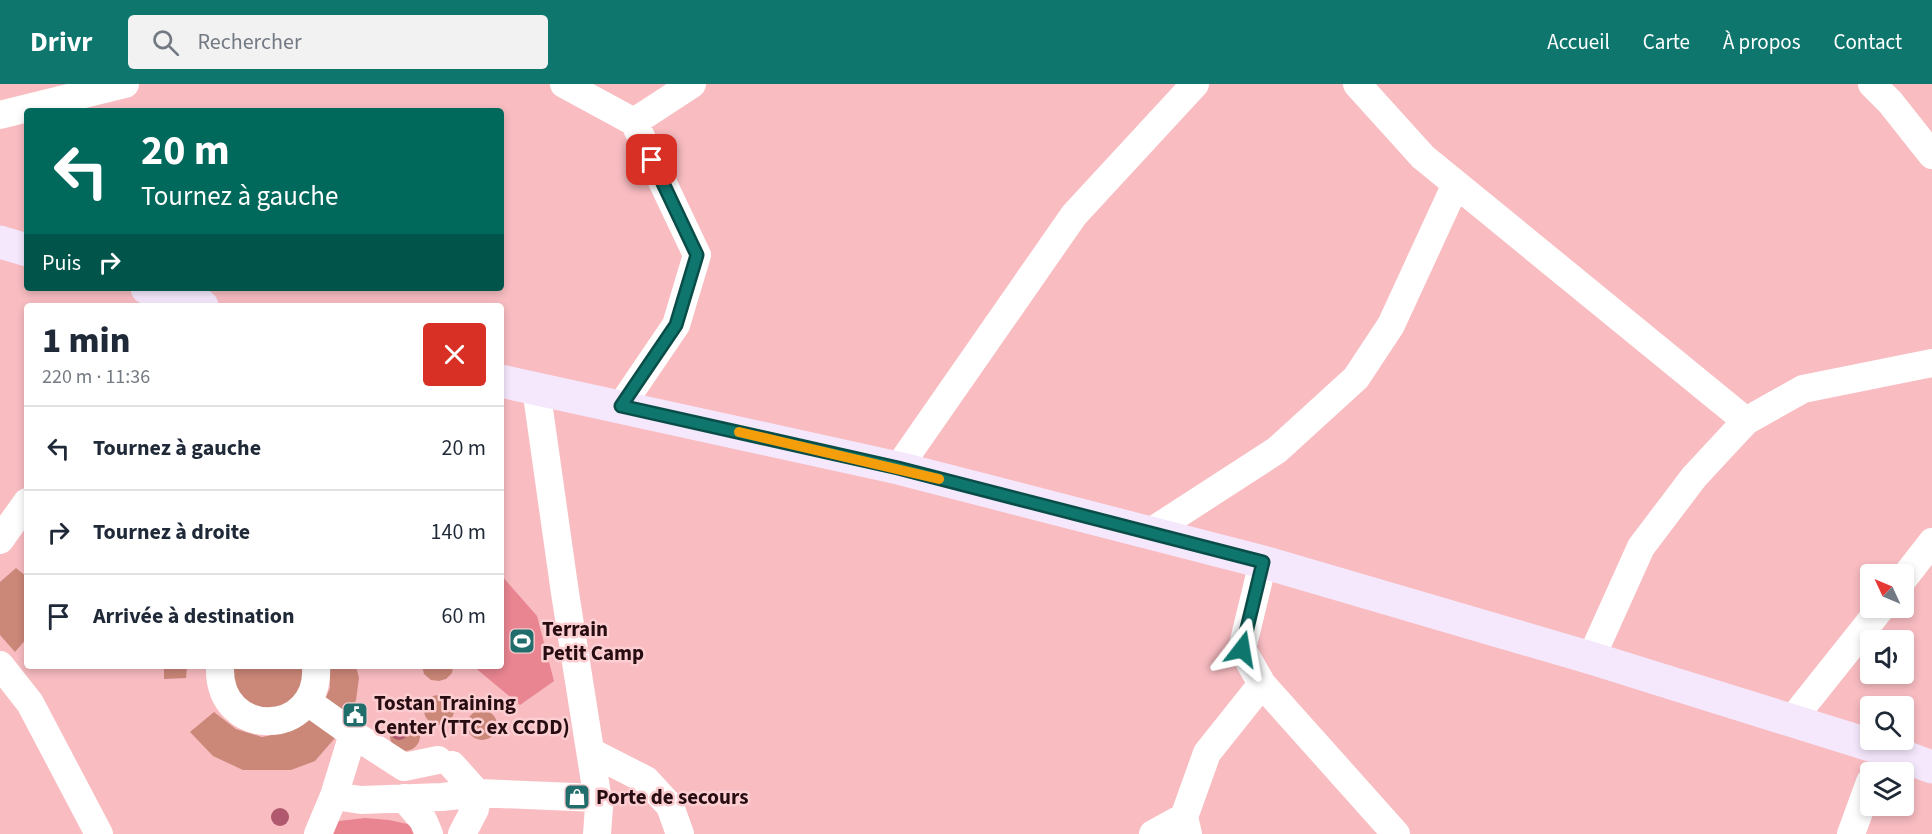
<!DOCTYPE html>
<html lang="fr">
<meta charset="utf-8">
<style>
body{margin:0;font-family:"Source Sans 3",sans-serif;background:#f2f2f3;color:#1f2937;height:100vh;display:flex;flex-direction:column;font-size:22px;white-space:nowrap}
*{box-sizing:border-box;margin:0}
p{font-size:20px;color:#747a83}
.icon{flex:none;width:33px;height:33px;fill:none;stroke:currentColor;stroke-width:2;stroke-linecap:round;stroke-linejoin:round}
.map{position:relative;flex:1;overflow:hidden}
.side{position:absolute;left:24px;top:219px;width:480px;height:366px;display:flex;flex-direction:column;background:#fff;border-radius:6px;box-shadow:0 3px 9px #0003}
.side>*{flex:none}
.guide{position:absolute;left:24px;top:24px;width:480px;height:183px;border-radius:6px;box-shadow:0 3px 9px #0003;background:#00695c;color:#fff;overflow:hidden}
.needle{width:39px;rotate:314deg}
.controls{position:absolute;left:1860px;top:480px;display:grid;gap:12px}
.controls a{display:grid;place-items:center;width:54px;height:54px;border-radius:6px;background:#fff;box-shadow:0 3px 9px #0003;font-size:30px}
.pin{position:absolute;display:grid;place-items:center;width:51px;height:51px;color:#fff;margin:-26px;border-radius:12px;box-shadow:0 3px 9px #0006}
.me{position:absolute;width:66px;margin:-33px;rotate:14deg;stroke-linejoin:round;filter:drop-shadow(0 0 4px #0008)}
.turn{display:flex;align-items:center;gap:21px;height:126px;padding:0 18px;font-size:27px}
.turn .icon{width:78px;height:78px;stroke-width:2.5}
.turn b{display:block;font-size:42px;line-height:51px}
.then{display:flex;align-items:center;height:57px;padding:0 18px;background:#0003;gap:12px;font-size:22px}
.round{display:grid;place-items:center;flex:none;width:63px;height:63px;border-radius:6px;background:#f2f2f3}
.summary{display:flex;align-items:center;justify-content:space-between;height:102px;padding:0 18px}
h1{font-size:36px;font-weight:800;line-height:45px}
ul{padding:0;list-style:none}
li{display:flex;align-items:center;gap:18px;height:84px;padding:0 18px;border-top:2px solid #e0e1e3}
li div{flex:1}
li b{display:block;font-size:22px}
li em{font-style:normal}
header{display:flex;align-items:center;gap:36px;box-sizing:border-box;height:84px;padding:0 30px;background:#0f766e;color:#fff}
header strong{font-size:28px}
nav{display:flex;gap:33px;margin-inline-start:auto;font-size:21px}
.search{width:420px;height:54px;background:#f2f2f3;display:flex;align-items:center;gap:15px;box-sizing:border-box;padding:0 21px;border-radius:6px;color:#747a83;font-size:22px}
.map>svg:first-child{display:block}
.green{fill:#e88591}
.building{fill:#cb8778}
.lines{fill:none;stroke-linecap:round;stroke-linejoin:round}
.minor{stroke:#fff;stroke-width:28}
.secondary{stroke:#f5e8fd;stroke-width:33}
.tree{fill:#b0586d}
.route-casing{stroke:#0a4d48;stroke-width:15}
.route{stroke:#0f766e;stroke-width:10}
.slow{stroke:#f59e0b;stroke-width:10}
.labels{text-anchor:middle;stroke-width:5;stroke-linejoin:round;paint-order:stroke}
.poi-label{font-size:21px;font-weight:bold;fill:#270d11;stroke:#fcced1;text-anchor:start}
</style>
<header>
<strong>Drivr</strong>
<div class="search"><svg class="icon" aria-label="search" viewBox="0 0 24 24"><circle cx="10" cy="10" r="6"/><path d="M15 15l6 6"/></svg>Rechercher</div>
<nav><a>Accueil</a><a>Carte</a><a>À propos</a><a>Contact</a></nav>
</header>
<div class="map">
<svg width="1932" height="750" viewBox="0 0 1932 750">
<rect width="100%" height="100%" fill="#f8bcc1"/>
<!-- green -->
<path class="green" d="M501,491L537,532L554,597L520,621L473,582H501Z
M365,734L389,736L412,741L417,750H328L339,737Z"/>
<!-- building -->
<path class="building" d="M16,484L27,493V554L15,568L0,551V498Z
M161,582H187L186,594L164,595V586Z
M229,582H309V595L277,631L241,622Z
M329,582H356L359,594L356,616L347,638L323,620L330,604Z
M422,582H453L452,589L446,595L439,597L431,596L424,590Z
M424 626a15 15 0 1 1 30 0a15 15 0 1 1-30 0Z
M467 641a15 15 0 1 1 30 0a15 15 0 1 1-30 0Z
M214,628L236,645L262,653L292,647L313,629L341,647L315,677L291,686H243L213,672L190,648Z
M390 652a15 15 0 1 1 30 0a15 15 0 1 1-30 0Z"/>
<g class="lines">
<!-- minor -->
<path class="minor" d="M564,0L634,38L697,171L676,241L621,322
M1357,0L1423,73L1746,337
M1872,0L1890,18L1932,71
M0,31L125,0
M634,38L692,0
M536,304L565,509L599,723L597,750
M898,384L1074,131L1195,0
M1149,449L1277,366L1356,294L1391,241L1456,100
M0,456L27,418
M1263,478L1242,565L1262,600L1396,750
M1904,494L1932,458
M1591,574L1641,463L1694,393L1746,337L1803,305L1932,279
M0,581L30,619L99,750
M220,582C217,657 321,654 316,582
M308,618L353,650L334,712
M1791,637L1881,524
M353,650L404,683L438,676
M591,668L646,696L670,722L680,750
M452,681L477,709L475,725L462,750
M404,714L423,736L429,750
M318,750L334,712L361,716L442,713L477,709L598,714
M1153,750L1184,733
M1188,750L1184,733L1207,669L1262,600
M1851,750L1870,698"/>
<!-- secondary -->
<path class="secondary" d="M0,158L27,166
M147,204L202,222
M501,297L898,384L1263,478L1591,574L1883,665L1932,683"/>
</g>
<!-- trees -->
<g class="tree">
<circle cx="399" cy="647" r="9"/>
<circle cx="280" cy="733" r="9"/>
</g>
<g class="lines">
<!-- route casing -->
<g class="route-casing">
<path id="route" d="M652,76L697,171L676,241L621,322L898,384L1263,478L1242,565"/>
</g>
<!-- route -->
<use href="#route" class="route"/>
<!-- slow -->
<path class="slow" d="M739,348L939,395"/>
</g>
<!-- icons -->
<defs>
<g id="stadium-square" transform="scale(1.35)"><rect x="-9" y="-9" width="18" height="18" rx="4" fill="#216d6b" stroke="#fcced1"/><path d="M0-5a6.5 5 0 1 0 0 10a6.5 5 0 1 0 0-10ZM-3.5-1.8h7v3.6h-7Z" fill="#fff"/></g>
<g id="civic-square" transform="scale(1.35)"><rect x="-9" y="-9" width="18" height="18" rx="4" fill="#216d6b" stroke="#fcced1"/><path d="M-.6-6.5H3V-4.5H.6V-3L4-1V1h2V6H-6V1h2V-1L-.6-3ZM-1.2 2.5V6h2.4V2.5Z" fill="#fff"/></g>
<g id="shop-square" transform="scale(1.35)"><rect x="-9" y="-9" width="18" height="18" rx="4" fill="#216d6b" stroke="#fcced1"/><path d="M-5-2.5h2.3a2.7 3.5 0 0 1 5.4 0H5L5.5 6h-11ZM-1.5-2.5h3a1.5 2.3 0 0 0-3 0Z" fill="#fff"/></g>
</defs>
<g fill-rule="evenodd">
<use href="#stadium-square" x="522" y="557"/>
<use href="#civic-square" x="355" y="631"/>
<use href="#shop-square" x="577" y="713"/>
</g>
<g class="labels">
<!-- poi labels -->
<g class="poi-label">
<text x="542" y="552">Terrain<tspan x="542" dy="24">Petit Camp</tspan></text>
<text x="374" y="626">Tostan Training<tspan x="374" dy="24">Center (TTC ex CCDD)</tspan></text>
<text x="596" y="720">Porte de secours</text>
</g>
</g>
</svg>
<div class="controls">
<a><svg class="needle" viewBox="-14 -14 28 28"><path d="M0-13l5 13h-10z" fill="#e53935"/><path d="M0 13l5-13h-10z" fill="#747a83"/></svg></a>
<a><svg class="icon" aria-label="sound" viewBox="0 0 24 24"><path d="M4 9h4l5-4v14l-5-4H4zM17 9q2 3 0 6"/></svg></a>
<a><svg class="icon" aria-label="search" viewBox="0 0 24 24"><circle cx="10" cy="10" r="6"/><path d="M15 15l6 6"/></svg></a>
<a><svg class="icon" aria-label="layers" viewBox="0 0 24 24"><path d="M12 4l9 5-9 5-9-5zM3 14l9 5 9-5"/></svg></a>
</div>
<div class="pin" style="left:652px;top:76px;background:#d93025"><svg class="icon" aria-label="arrive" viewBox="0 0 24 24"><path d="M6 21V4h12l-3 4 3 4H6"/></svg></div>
<svg class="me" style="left:1242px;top:565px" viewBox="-20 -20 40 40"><path d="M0-17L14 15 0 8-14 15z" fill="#0f766e" stroke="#fff" stroke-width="4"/></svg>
<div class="guide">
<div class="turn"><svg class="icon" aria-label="left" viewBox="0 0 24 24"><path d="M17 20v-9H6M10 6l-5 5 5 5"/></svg><div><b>20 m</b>Tournez à gauche</div></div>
<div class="then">Puis<svg class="icon" aria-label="right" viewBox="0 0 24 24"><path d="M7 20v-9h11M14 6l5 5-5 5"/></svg></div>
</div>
<section class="side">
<div class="summary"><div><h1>1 min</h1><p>220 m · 11:36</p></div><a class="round" style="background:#d93025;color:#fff"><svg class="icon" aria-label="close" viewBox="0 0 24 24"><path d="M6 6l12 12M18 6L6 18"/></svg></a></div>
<ul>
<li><svg class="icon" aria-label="left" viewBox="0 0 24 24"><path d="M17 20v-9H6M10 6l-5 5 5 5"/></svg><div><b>Tournez à gauche</b></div><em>20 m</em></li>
<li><svg class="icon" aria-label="right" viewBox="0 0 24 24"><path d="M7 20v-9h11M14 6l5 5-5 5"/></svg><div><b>Tournez à droite</b></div><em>140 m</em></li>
<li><svg class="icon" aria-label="arrive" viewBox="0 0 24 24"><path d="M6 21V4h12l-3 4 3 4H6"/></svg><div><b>Arrivée à destination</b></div><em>60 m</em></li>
</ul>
</section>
</div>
